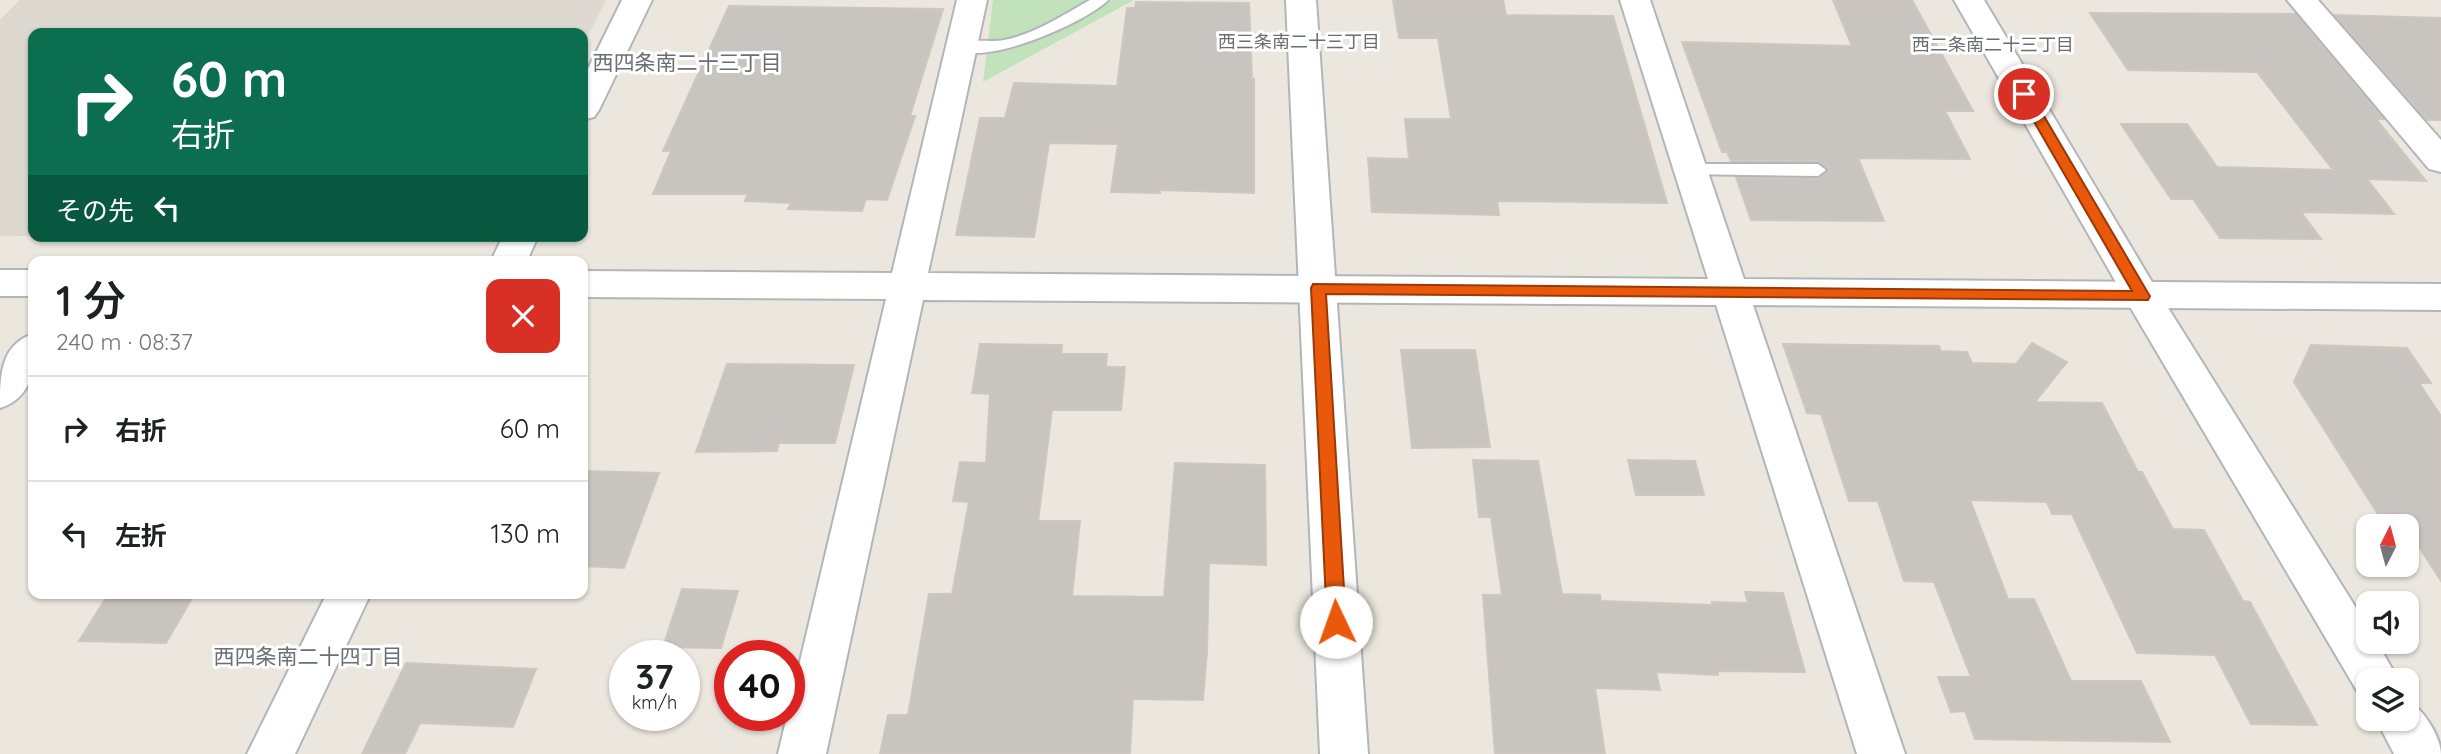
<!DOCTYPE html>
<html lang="ja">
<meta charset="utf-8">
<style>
body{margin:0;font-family:Quicksand,"Noto Sans JP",sans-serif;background:#f2f2f2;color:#202124;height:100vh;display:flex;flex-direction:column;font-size:26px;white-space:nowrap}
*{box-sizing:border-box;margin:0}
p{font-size:23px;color:#757577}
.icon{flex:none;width:38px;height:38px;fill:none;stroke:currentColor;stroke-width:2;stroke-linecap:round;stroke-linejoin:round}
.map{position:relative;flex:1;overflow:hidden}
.drawer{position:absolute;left:28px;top:256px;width:560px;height:343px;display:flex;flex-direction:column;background:#fff;border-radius:14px;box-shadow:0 2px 5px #0004}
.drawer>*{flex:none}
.top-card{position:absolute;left:28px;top:28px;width:560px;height:214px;border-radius:14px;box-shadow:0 2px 5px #0004;background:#0b6e4f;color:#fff;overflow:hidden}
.needle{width:46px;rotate:6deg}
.fabs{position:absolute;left:2356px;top:514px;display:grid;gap:14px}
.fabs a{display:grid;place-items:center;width:63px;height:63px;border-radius:14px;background:#fff;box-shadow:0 2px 5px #0004;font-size:35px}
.speed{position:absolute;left:609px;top:640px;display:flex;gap:14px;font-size:35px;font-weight:700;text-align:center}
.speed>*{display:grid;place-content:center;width:91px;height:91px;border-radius:50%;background:#fff;box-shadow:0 2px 5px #0004;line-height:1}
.speed small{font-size:18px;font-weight:400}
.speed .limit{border:10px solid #d22;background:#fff;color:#111}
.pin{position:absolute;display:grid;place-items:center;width:60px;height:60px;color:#fff;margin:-30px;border:4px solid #fff;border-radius:50%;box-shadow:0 2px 7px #0007}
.me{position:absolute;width:77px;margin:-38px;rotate:357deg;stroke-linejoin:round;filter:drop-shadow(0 0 5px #0008)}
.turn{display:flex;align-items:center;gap:24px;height:147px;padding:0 28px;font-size:32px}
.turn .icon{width:91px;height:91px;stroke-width:2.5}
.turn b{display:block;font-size:49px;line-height:60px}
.then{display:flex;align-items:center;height:66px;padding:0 28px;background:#0003;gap:14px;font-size:26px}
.round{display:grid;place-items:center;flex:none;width:74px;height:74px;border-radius:14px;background:#f2f2f2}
.overview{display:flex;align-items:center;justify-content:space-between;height:119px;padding:0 28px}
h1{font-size:42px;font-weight:600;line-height:52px}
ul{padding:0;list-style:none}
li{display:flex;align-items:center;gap:21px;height:105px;padding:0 28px;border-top:2px solid #e0e0e0}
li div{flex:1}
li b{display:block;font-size:26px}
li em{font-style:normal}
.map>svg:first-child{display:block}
.education{fill:#ddd8d0}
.green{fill:#c2e2bc}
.building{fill:#c8c4bf;stroke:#cfc7be;stroke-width:2}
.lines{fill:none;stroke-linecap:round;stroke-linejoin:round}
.lane-casing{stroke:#b2b6ba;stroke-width:4}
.street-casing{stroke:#b2b6ba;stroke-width:4}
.secondary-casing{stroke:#b1b6ba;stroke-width:4}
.lane{fill:#fff;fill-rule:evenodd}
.street{fill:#fff;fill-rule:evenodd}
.secondary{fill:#fff;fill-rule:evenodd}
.route{fill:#ea580c;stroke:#983908;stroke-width:2}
.labels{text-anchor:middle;stroke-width:6;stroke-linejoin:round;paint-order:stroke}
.far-neighbourhood-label{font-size:18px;fill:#696f72;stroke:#fff}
.neighbourhood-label{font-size:21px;fill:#696f72;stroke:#fff}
</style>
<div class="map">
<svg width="2441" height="754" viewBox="0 0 2441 754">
<rect width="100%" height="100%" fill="#ebe7df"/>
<!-- education -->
<path class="education" d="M20,0H606L583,46V33H33V236H106H0V20Z"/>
<!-- green -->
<path class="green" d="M993,0H1134L983,82Z"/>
<!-- building -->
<path class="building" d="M1393,0H1503L1506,15L1613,16L1667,203L1497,201L1499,215L1372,212L1368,158L1409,159L1405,119H1451L1438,38H1399Z
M1833,0H1912L1973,111H1945L1970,159L1858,158L1884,221L1751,220L1736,177L1818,179L1829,170L1818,161H1731L1727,152H1722L1682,42L1852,46Z
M1136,2L1249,3L1252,79H1254V193L1160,190V193L1111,192L1118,144L1049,143L1034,237L956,235L980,118H1005L1014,83L1117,86L1127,8H1135Z
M729,6L943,9L910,116H915L887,200L866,199L862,211L788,209L791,203L745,201L748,194H653L671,151H663Z
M2090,13L2296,14L2384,119H2376L2426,181L2367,179L2394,214L2301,212L2321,239L2220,238L2193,199H2171L2121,124H2187L2217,167L2333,170L2257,72L2128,70Z
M2334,15L2441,18V120H2427Z
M2032,343L2067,362L2035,402L2102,403L2138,472H2142L2173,529L2204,530L2243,601L2250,602L2317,725L2251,724L2215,655L2137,653L2072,514H2052L2047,502L1970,500L2008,599H2034L2071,681H2141L2170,742L1975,739L1965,711L1951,712L1938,677H1971L1934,582L1904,581L1878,501H1849L1821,414L1807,413L1783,344L1939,346L1941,351L1967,352L1972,363L2016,364Z
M980,344L1062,345L1061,354H1107L1106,367H1125L1121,410H1052L1038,521H1080L1072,596L1164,597L1175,463L1265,465L1266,565L1209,563L1207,651L1203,700L1133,699L1130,754H880L888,715H908L929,594H952L969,502L953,501L960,462L986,463L990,394L972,393Z
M2311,345L2407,348L2431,383H2419L2441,416V581L2406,527L2402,522H2383L2294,382Z
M1401,350H1475L1490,447L1412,448Z
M727,364L854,365L835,443H779L777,451L696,452Z
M1473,460L1538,461L1562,594L1600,595L1601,601L1712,605V602L1748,603L1745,592L1783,593L1805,672L1718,671V675L1656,672L1660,690L1595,688L1605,754H1495L1483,595H1502L1491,517H1479Z
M1628,460L1695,461L1704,495H1636Z
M583,471L659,473L624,568L583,566Z
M682,589L738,591L721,648L663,647Z
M109,593H195L166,643L79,641Z
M406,663L536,669L513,727L420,723L405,754H362Z"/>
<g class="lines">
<!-- lane casing -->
<g class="lane-casing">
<path id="lane" d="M1090,0H1108C1089,21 979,70 955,47C966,37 989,43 1004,40C1035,34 1063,15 1090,0Z
M1691,164H1818L1826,170L1818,176L1685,174L1683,170Z"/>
</g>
<!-- street casing -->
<g class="street-casing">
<path id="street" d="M622,0H652L599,110L594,117L583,120V79Z
M957,0H987L928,273L1708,279L1620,0H1650L1744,279L2441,284V310L1753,305L1905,754H1857L1716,305L923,300L826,754H778L886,299L583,297V271L892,273Z
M2287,0H2318L2441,140V172L2429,169Z
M503,236H538L527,261H491Z
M0,270H33V296H0Z
M33,334C34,365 35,397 0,408C0,376 0,345 33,334Z
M327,593H371L295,754H247Z"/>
</g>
<!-- secondary casing -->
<g class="secondary-casing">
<path id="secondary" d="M1286,0H1316L1368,754H1320Z
M1954,0H1984L2155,287L2368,627V642H2377L2399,681H2368V699L2360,696L2129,305Z
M2406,700C2422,706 2441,737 2441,754H2394L2376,719H2406Z"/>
</g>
<!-- lane -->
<use href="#lane" class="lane"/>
<!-- street -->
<use href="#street" class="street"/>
<!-- secondary -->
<use href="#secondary" class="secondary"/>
</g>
<!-- route -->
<path class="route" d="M2024,90L2031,94L2148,293L2150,296L2148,300L1326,294L1346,622L1343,628L1336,630L1330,628L1327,622L1311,288L1313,284L2132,291L2018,94Z"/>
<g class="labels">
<!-- far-neighbourhood labels -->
<g class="far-neighbourhood-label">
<text x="1299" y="48">西三条南二十三丁目</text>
<text x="1993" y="51">西二条南二十三丁目</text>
</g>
<!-- neighbourhood labels -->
<g class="neighbourhood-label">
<text x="687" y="70">西四条南二十三丁目</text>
<text x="308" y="664">西四条南二十四丁目</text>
</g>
</g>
</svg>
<div class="fabs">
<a><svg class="needle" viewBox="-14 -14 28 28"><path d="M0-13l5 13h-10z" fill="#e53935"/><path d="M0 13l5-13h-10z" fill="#757577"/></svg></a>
<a><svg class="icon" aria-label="sound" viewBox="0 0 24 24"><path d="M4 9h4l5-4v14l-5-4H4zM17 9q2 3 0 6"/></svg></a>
<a><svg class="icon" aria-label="layers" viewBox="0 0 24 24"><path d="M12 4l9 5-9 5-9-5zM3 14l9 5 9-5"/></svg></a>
</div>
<div class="speed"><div>37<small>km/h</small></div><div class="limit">40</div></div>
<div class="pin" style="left:2024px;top:94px;background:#d93025"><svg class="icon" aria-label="arrive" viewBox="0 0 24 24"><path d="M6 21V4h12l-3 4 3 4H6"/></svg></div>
<svg class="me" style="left:1336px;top:622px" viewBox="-20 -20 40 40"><circle r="19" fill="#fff"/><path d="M0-13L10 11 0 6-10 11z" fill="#ea580c"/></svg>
<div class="top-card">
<div class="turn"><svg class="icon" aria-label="right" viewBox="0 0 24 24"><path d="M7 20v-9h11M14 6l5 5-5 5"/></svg><div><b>60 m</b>右折</div></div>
<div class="then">その先<svg class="icon" aria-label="left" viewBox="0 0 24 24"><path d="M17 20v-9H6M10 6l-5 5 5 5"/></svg></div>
</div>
<section class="drawer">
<div class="overview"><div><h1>1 分</h1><p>240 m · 08:37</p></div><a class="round" style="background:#d93025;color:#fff"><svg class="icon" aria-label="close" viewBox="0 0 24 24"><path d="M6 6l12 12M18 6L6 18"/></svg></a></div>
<ul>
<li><svg class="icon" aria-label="right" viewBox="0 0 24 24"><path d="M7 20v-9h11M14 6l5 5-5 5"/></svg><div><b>右折</b></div><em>60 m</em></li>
<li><svg class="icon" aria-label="left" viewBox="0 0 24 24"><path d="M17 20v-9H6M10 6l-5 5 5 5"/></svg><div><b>左折</b></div><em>130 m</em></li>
</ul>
</section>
</div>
